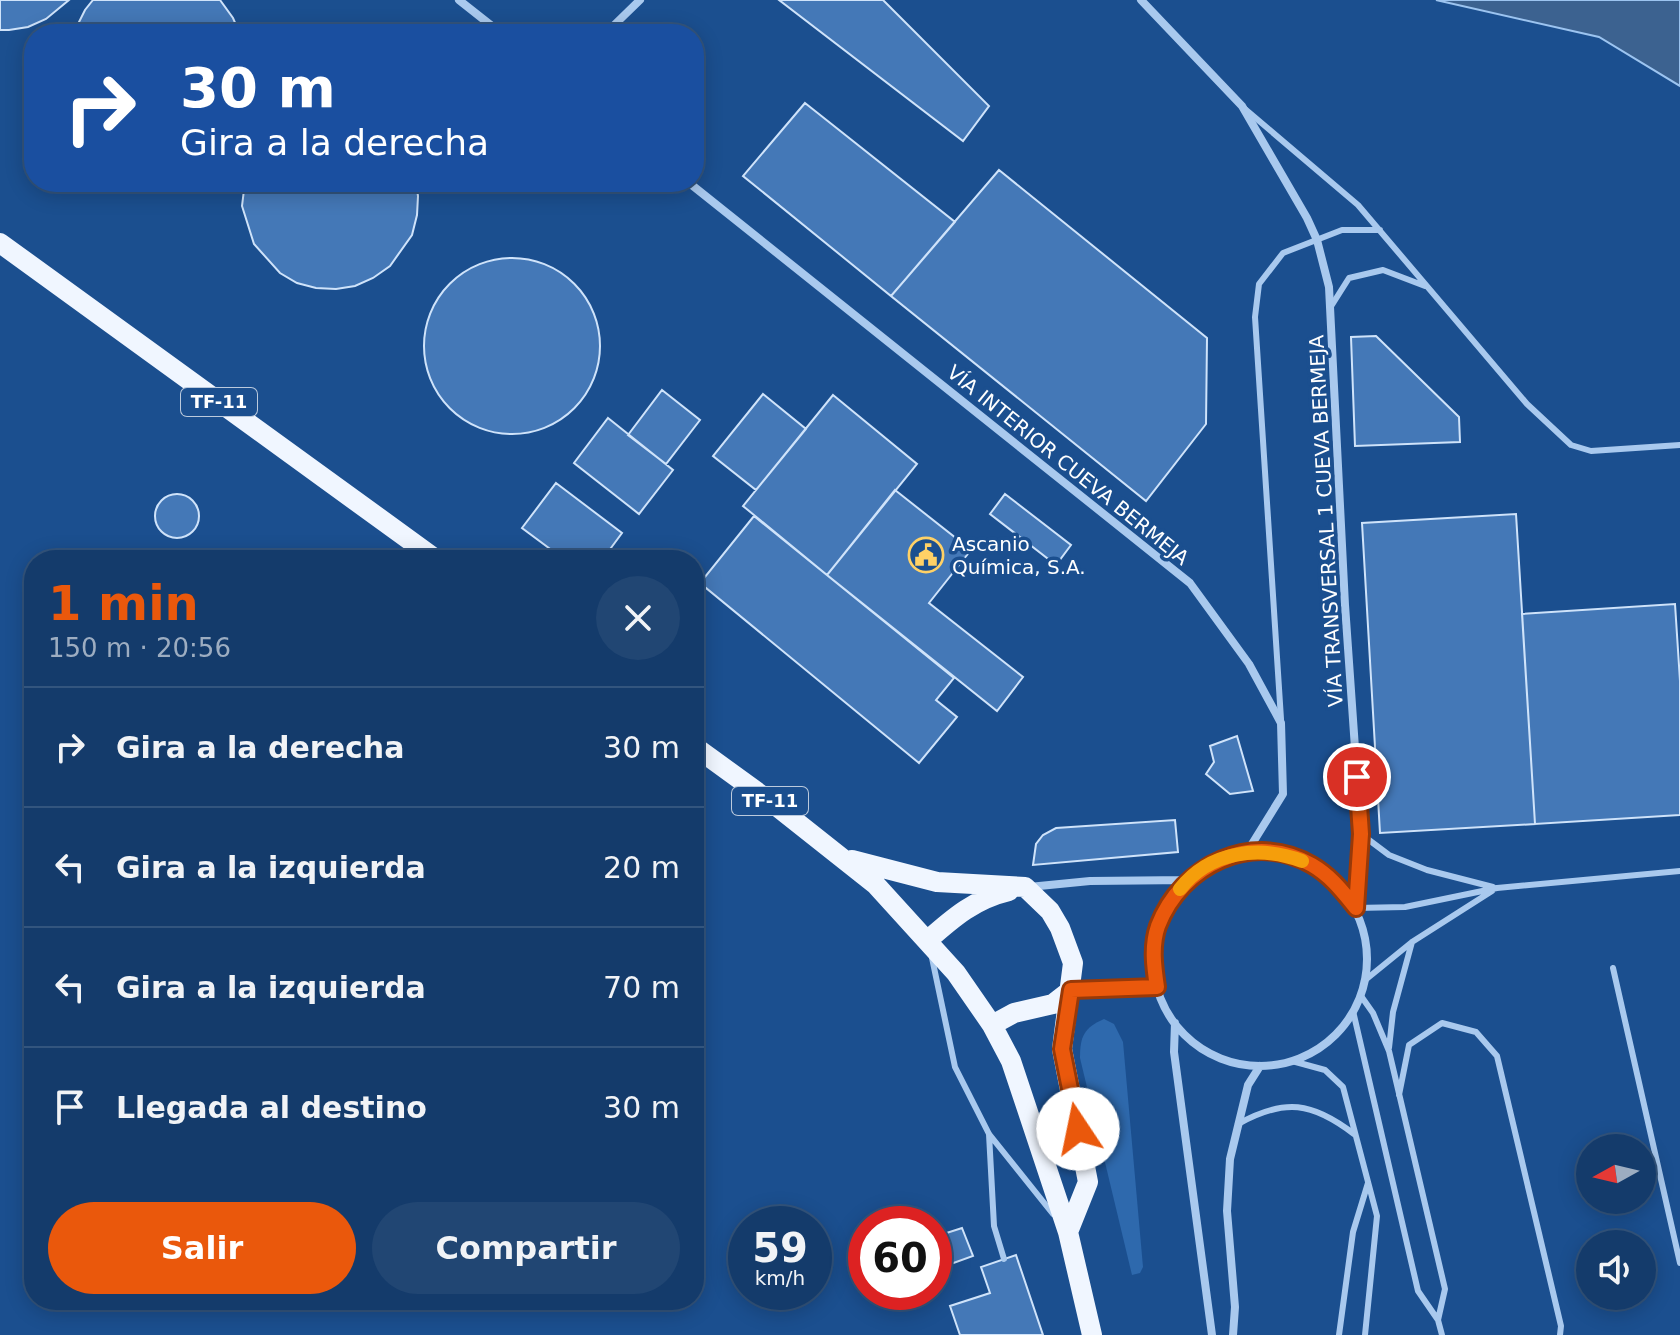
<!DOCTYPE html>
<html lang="es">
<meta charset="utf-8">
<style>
body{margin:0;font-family:"DejaVu Sans",sans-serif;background:#214673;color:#f1f3f6;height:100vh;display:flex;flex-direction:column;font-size:30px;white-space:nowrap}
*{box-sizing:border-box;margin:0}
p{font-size:26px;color:#9dadc1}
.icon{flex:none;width:44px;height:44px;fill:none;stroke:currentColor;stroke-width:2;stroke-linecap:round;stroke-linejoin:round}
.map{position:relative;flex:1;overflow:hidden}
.panel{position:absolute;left:24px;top:550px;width:680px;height:760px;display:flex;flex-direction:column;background:#143b6b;border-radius:32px;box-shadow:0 4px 20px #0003,0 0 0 2px #33557e}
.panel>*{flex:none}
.banner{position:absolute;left:24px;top:24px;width:680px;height:168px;border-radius:32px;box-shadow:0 4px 20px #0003,0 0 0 2px #33557e;background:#1a4fa0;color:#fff;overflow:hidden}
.needle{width:52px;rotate:262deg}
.tools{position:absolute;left:1576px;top:1134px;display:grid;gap:16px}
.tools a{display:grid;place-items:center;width:80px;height:80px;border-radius:50%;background:#143b6b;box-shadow:0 4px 20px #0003,0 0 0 2px #33557e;font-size:40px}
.speed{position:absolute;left:728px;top:1206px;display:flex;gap:16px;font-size:40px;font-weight:700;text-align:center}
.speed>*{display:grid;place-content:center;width:104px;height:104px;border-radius:50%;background:#143b6b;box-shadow:0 4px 20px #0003,0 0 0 2px #33557e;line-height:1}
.speed small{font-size:20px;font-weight:400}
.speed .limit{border:12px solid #d22;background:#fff;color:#111}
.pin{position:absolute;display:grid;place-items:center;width:68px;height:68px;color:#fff;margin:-34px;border:4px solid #fff;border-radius:50%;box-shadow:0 2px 8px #0007}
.me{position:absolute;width:88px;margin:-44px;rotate:349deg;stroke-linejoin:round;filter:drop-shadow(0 0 6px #0008)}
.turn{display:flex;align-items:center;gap:28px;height:168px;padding:0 24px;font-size:36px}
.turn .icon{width:104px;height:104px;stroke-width:2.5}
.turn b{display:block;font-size:56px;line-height:68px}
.round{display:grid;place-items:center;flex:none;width:84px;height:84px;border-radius:42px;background:#214673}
.summary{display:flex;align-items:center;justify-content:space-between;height:136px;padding:0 24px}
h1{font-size:48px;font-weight:700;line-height:60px;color:#ea580c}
.cta{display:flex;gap:16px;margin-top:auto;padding:16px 24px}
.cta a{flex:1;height:92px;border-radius:48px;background:#ea580c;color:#fff;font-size:32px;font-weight:700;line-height:92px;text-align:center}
.cta a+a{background:#214673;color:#f1f3f6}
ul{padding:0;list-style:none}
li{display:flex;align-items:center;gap:24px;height:120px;padding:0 24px;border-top:2px solid #33557e}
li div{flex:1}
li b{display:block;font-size:30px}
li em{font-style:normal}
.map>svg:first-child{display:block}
.green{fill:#2e69ad}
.water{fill:#3c6290;stroke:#9cc4f0;stroke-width:2}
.building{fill:#4478b7;stroke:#cfe3fa;stroke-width:2}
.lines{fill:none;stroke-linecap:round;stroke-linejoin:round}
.service{stroke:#a9c9ee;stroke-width:6}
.minor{stroke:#a9c9ee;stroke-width:8}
.primary{stroke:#f0f6ff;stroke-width:20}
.route-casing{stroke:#983908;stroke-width:20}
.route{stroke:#ea580c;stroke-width:14}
.slow{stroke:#f59e0b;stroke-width:14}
.labels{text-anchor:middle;stroke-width:7;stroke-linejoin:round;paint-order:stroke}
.shield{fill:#1b4f8f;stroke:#bbcadd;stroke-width:2}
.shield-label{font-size:18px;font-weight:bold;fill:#fff}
.street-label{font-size:20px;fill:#fff;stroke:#1b4f8f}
.poi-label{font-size:20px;fill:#fff;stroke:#1b4f8f;text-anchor:start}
</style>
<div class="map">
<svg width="1680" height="1335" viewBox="0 0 1680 1335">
<rect width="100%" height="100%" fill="#1b4f8f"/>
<!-- green -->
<path class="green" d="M1104,1019L1114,1024L1123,1042L1143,1267L1140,1273L1132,1275L1080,1058C1080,1036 1084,1028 1104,1019Z"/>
<!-- water -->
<path class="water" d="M1436,0H1680V86L1599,37Z"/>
<!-- building -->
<path class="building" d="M0,0H69L46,19L28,27L9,30H0Z
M93,0H220L233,18L240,34H73L85,10Z
M779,0H883L989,106L963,141Z
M805,103L955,222L891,296L743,176Z
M999,170L1207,338L1206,424L1146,501L891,296Z
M245,182H416L418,196L417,215L412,235L390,266L373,278L355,286L336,289L316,288L297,283L280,273L254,244L242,206Z
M424 346a88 88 0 1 1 176 0a88 88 0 1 1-176 0Z
M1376,336L1459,417L1460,442L1355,446L1351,337Z
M662,390L700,420L666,464L628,435Z
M763,394L806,429L756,490L713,456Z
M833,395L917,464L827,575L743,506Z
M608,418L673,470L639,514L574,463Z
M556,483L622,533L602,560H565L522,528Z
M895,490L971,550L929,603L1023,677L997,711L827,575Z
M155 516a22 22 0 1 1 44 0a22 22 0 1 1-44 0Z
M1005,494L1071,545L1056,565L990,514Z
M1516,514L1535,824L1380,833L1362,523Z
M754,516L954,678L936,700L957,717L919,763L700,583Z
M1675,604L1680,681V815L1535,824L1522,614Z
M1237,736L1253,791L1230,794L1206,774L1214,762L1210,746Z
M1175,820L1178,852L1033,865L1036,844L1043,835L1056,828Z
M962,1228L973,1256L934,1270V1237Z
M1016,1255L1043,1335H960L950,1306L990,1293L981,1267Z"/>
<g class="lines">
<!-- service -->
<path class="service" d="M1245,109L1358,205L1527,404L1571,445L1591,451L1680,445
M1330,308L1349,278L1383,270L1425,286
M1281,719L1255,317L1259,284L1283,253L1342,230H1380
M1361,834L1389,855L1427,870L1493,887
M1356,908L1405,907L1497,888L1680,871
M932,958L955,1067L989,1134L1053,1214
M1613,968L1680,1263
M1364,981L1412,942L1492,891
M1361,996L1373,1013L1389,1051L1445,1289L1438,1320
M1353,1011L1418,1291L1438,1320L1442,1335
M1389,1048L1393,1012L1412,942
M1292,1061L1325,1070L1343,1087L1377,1216L1365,1335
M1399,1095L1409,1045L1442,1023L1476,1032L1497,1056L1561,1326L1560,1335
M1238,1124C1285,1098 1312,1102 1354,1134
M989,1134L994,1226L1004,1259
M1339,1335L1353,1232L1368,1183"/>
<!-- minor -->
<path class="minor" d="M459,0L502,34
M1141,0L1242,106L1307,218L1317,240L1329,287L1345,605L1361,834L1356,908
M605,34L640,0
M688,182L1190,583L1249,664L1281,723L1283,794L1247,852
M1153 959a107 107 0 1 1 214 0a107 107 0 1 1-214 0Z
M1029,887L1090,881L1187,880
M1071,990L1157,987
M1175,1023L1174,1052L1212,1335
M1233,1335L1235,1307L1227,1211L1230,1159L1248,1085L1260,1066"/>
<!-- primary -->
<path class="primary" d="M0,243L437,560
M694,746L775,805L876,885L956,973L992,1025L1011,1061L1068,1232L1092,1335
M852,860L937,882L1025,887L1050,911L1060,928L1073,963L1062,1049L1088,1182L1068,1232
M928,940C954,917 975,899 1009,891
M992,1025L1014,1013L1053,1004L1071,990"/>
</g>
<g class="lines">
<!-- route casing -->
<g class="route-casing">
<path id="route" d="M1078,1129L1062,1049L1071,990L1157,987C1154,967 1151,946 1158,926C1181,865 1253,830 1312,865C1331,876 1343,892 1356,908L1361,834L1357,777"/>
</g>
<!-- route -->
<use href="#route" class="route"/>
<!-- slow -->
<path class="slow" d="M1180,889C1210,851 1259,845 1302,861"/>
</g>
<!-- icons -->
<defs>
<g id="civic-ring" transform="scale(1.8)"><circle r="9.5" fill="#1b4f8f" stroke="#ffd166" stroke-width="1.5"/><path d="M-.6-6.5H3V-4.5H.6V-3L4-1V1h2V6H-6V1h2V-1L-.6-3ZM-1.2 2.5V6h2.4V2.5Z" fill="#ffd166"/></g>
</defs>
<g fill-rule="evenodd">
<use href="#civic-ring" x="926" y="555"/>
</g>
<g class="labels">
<!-- shield labels -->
<g class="shield">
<rect x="181" y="388" width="76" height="28" rx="6"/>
<rect x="732" y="787" width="76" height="28" rx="6"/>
</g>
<g class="shield-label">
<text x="219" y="408">TF-11</text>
<text x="770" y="807">TF-11</text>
</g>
<!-- street labels -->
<g class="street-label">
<text transform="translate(1068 465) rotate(39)" y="7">VÍA INTERIOR CUEVA BERMEJA</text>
<text transform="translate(1326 521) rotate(-93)" y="7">VÍA TRANSVERSAL 1 CUEVA BERMEJA</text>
</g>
<!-- poi labels -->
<g class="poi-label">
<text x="952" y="551">Ascanio<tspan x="952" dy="23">Química, S.A.</tspan></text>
</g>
</g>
</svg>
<div class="tools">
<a><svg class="needle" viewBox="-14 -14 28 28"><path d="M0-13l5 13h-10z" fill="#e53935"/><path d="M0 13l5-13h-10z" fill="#9dadc1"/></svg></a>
<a><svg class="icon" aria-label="sound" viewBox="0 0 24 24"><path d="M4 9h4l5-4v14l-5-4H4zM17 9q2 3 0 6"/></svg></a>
</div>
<div class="speed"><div>59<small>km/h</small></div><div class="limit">60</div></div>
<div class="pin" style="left:1357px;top:777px;background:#d93025"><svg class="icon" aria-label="arrive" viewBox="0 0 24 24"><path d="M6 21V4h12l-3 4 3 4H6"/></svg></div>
<svg class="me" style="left:1078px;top:1129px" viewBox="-20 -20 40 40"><circle r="19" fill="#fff"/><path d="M0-13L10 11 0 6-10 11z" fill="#ea580c"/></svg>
<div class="banner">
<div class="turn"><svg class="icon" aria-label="right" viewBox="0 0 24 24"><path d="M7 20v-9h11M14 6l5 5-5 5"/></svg><div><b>30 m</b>Gira a la derecha</div></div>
</div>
<section class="panel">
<div class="summary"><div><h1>1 min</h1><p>150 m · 20:56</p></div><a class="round"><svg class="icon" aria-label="close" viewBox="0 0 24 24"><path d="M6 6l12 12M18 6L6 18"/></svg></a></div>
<ul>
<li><svg class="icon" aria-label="right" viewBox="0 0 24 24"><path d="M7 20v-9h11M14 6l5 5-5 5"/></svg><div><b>Gira a la derecha</b></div><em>30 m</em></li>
<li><svg class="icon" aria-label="left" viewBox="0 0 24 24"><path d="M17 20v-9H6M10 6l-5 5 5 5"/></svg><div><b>Gira a la izquierda</b></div><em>20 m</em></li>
<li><svg class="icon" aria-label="left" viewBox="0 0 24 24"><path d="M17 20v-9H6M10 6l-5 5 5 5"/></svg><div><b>Gira a la izquierda</b></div><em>70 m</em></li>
<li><svg class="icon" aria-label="arrive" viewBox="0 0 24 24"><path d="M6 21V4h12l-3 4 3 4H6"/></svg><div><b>Llegada al destino</b></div><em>30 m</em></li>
</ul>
<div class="cta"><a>Salir</a><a>Compartir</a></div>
</section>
</div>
